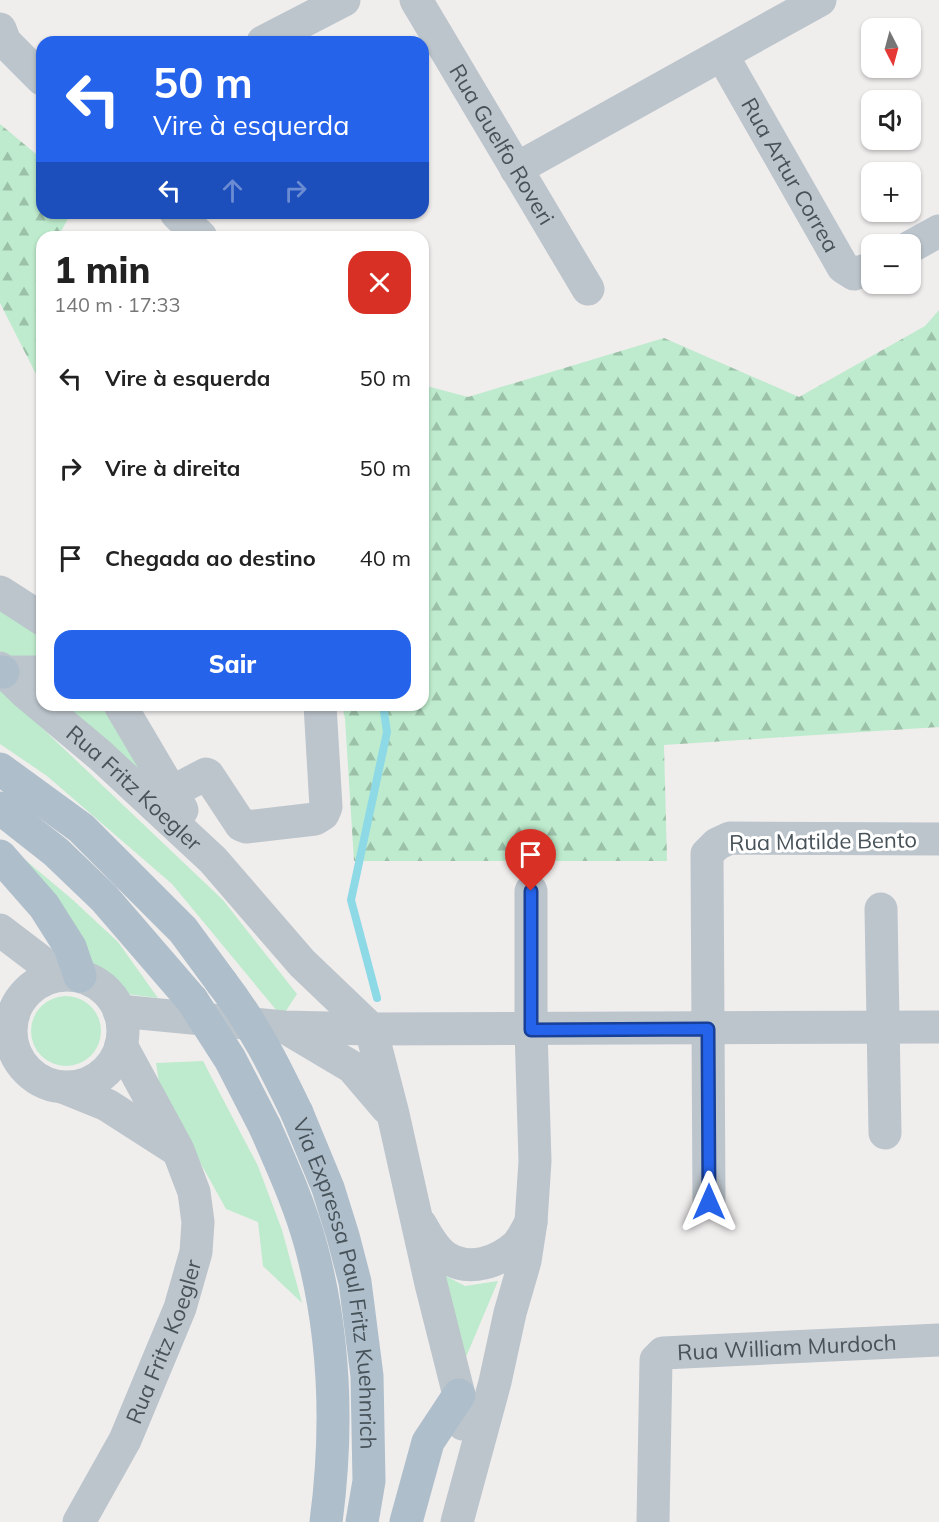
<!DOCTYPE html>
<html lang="pt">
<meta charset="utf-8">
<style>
body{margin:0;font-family:Mulish,sans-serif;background:#f2f2f2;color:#222;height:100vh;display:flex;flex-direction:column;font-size:22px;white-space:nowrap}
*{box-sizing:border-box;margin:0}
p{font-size:20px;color:#767676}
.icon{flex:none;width:33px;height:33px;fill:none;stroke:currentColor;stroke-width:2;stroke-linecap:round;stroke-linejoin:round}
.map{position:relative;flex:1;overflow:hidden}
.panel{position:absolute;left:36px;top:231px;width:393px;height:480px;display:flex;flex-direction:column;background:#fff;border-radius:18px;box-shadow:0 2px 4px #0004}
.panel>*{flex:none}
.hud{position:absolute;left:36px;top:36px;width:393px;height:183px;border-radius:18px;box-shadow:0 2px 4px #0004;background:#2563eb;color:#fff;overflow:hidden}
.needle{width:39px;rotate:174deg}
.tools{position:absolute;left:861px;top:18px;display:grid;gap:12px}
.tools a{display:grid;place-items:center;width:60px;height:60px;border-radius:12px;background:#fff;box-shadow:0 2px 4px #0004;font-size:30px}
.pin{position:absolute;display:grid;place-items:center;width:51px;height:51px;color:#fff;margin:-62px -26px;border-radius:50% 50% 50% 0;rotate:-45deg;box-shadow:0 0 6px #0007}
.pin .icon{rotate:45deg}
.me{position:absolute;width:66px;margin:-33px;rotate:0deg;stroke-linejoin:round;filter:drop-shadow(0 0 4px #0008)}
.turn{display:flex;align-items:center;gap:21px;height:126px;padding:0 18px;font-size:27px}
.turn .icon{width:78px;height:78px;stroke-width:2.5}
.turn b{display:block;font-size:42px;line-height:51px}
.lanes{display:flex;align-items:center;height:57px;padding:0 18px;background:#0003;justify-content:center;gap:30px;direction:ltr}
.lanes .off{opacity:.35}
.round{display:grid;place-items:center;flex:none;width:63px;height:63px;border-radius:18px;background:#f2f2f2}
.head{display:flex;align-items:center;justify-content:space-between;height:102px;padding:0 18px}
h1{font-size:36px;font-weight:800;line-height:45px}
.button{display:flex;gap:12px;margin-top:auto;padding:12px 18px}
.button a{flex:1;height:69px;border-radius:18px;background:#2563eb;color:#fff;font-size:24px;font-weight:800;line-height:69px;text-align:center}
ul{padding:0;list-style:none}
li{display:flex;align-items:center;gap:18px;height:90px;padding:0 18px}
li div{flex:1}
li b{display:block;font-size:22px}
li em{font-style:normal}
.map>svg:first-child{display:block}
.green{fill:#beebcd}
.forest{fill:url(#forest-firs)}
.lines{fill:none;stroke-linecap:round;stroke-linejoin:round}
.stream{stroke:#8dd9e6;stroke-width:8}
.minor{stroke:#bcc5cc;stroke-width:33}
.major{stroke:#aebecb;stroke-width:33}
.major-bridge{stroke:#aebecb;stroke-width:33}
.route-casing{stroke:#184099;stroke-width:15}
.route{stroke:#2563eb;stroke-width:10}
.labels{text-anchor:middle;stroke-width:6;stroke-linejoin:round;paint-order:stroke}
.street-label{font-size:22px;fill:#475259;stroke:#fff}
</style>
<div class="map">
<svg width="939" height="1522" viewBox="0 0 939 1522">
<defs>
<pattern id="forest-firs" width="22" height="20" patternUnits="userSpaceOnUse" patternTransform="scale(1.5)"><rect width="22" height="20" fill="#beebcd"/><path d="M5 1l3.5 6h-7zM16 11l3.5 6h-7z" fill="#9cc1a9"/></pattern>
</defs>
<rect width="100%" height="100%" fill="#f0eded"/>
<!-- green -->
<path class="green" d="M0,603L42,631V660L0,655Z
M0,688L223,900L297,994L282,1017L172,884L47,776L0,744Z
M54,705H99L110,717L161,802Z
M4,842L73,900L118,942L158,998L126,994L78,950Z
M31 1031a35 35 0 1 1 70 0a35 35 0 1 1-70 0Z
M203,1061L258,1166L282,1230L302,1303L263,1266L258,1222L226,1209L160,1090L156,1063Z
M442,1274L465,1286L498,1281L466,1357Z"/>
<!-- forest -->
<path class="forest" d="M0,124L42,159V213H71L58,237H42V266L36,276L42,282V386L0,303Z
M939,310V727L664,745L667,861H354L345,719L342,705H423V385L468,397L664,338L799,397L925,326Z"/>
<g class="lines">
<!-- stream -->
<path class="stream" d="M377,998L351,900L387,732L383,705"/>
<!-- minor -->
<g class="minor">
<path id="s1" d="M416,0L588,289"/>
<path d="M0,29L5,42L42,79"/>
<path d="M263,42L344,0"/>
<path id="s2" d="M722,55L843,267L854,274L872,268"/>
<path d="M516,169L820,0"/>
<path d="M176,213L201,237"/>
<path d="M910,247L939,231"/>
<path d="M0,592L42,619"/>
<path id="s3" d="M0,668L26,693L101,756L213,860L302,963L371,1029"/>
<path d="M3,672H42"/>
<path d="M120,705L182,810"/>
<path d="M172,792L206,774L208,775L241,825L246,827L315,819L323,814L326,807L320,705"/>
<path d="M881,909L885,1133"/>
<path d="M0,930L59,975"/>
<circle cx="67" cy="1031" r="56"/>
<path d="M119,1011L284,1027L371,1029L939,1027"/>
<path d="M288,1029L352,1067L387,1108"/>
<path d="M371,1029L393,1114L431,1284L459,1395L463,1424"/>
<path d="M65,1088L107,1105L174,1148"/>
<path d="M709,1202L707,854L717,844L730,838L939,839"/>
<path d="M421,1225C428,1237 435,1251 447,1258C470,1272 498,1262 516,1246C522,1240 527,1230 531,1222"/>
<path id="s4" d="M79,1522L125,1440L180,1308L196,1252L198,1222L194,1192L178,1150L121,1045"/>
<path d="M457,1522L495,1382L510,1313L525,1261L531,1222L535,1161L531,1030V891"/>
<path id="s5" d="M653,1522L656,1360L663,1353L939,1340"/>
</g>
<!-- major -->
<g class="major">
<path d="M0,672H3"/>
<path d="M0,769L81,828L183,930L222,983"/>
<path d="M0,808L56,852L104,898L192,1000"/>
<path d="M0,856L44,906L70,947L80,976"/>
<path id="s6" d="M297,1113L328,1188L343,1236L355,1282L367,1376L369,1481L362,1522"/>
<path d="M265,1127C282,1166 300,1205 311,1246C335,1335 338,1431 326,1522"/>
<path d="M406,1522L428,1442L459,1395"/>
</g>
<!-- major-bridge -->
<path class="major-bridge" d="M222,983C253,1023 275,1067 297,1113
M192,1000L230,1059L265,1127"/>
</g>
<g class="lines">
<!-- route casing -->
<g class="route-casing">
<path id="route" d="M531,891V1030L708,1029L709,1202"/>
</g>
<!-- route -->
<use href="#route" class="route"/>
</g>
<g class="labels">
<!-- street labels -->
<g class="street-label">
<text dy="8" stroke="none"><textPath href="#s1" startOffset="168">Rua Guelfo Roveri</textPath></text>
<text dy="8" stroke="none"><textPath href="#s2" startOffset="138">Rua Artur Correa</textPath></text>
<text dy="8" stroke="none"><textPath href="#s3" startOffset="180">Rua Fritz Koegler</textPath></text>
<text transform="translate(823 841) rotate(-1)" y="8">Rua Matilde Bento</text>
<text dy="8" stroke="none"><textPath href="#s6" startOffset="177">Via Expressa Paul Fritz Kuehnrich</textPath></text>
<text dy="8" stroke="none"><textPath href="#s4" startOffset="200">Rua Fritz Koegler</textPath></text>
<text dy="8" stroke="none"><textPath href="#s5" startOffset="296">Rua William Murdoch</textPath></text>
</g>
</g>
</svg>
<div class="tools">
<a><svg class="needle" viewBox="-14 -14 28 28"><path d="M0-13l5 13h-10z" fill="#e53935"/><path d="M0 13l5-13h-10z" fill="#767676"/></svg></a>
<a><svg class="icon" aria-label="sound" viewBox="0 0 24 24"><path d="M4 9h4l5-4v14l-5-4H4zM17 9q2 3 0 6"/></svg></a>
<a>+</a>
<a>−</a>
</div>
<div class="pin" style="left:531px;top:891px;background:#d93025"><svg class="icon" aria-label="arrive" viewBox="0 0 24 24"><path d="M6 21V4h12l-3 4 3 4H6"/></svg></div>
<svg class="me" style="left:709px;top:1202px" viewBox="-20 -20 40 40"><path d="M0-17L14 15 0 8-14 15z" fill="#2563eb" stroke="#fff" stroke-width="4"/></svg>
<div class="hud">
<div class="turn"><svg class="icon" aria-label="left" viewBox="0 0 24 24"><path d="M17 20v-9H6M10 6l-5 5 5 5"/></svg><div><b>50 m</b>Vire à esquerda</div></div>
<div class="lanes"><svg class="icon" aria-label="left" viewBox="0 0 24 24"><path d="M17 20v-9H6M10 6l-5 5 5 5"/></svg><svg class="icon off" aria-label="ahead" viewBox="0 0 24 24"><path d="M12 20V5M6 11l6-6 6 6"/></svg><svg class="icon off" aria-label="right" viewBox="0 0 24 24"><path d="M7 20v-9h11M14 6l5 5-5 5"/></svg></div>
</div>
<section class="panel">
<div class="head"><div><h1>1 min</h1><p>140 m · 17:33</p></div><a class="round" style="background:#d93025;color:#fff"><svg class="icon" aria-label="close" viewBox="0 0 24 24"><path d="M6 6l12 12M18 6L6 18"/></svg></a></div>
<ul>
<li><svg class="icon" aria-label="left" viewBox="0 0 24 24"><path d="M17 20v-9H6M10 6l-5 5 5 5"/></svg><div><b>Vire à esquerda</b></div><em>50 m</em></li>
<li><svg class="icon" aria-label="right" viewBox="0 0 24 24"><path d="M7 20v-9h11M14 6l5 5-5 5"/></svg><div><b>Vire à direita</b></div><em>50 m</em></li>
<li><svg class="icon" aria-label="arrive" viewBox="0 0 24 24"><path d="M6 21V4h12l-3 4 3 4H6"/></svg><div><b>Chegada ao destino</b></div><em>40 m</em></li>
</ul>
<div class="button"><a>Sair</a></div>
</section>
</div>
